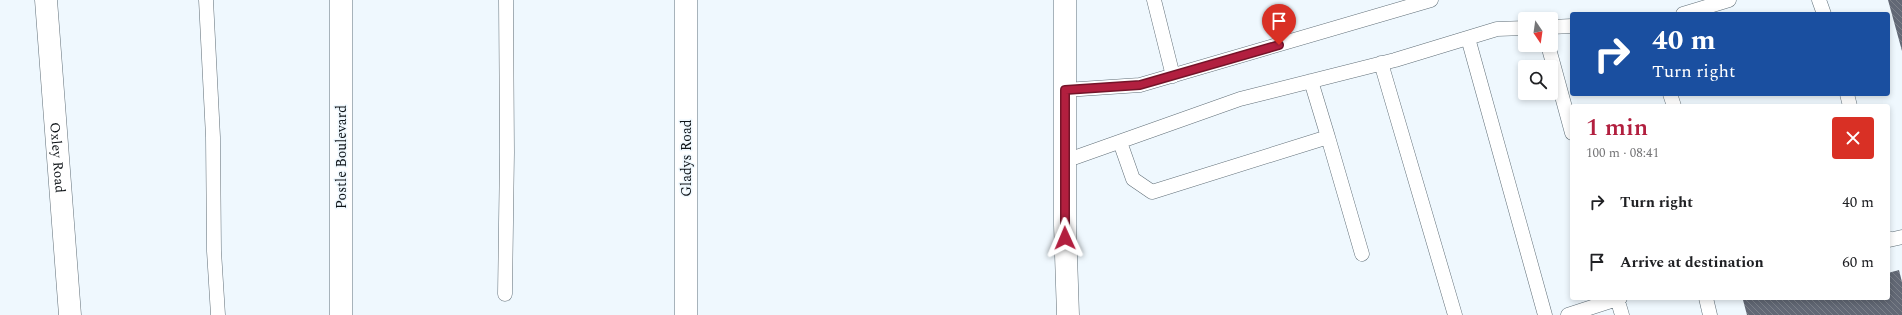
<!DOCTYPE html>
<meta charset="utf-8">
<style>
body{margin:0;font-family:Spectral,serif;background:#f6f6f6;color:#202124;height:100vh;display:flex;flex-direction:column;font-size:15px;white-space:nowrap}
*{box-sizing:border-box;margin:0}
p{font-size:13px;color:#757577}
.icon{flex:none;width:22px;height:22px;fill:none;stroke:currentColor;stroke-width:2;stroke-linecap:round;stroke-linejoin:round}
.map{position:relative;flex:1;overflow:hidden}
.panel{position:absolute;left:1570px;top:104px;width:320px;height:196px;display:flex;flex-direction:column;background:#fff;border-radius:4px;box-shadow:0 2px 6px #0003}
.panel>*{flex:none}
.top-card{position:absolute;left:1570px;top:12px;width:320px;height:84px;border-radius:4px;box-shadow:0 2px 6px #0003;background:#1a4fa0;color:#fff;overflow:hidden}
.needle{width:26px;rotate:167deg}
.buttons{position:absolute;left:1518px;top:12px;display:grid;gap:8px}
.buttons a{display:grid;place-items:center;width:40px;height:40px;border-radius:4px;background:#fff;box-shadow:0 2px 6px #0003;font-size:20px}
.pin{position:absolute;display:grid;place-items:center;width:34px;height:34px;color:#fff;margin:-41px -17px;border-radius:50% 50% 50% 0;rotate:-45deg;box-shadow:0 0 4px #0007}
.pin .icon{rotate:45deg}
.me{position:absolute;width:44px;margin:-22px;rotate:359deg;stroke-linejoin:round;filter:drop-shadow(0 0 3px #0008)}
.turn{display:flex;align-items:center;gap:14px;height:84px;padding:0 16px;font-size:18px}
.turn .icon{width:52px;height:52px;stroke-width:2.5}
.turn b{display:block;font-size:28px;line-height:34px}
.round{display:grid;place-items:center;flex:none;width:42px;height:42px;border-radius:4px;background:#f6f6f6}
.headline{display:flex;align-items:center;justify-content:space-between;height:68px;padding:0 16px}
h1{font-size:24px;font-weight:600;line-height:30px;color:#b21f3f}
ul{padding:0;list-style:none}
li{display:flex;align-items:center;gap:12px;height:60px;padding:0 16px}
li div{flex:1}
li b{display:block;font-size:15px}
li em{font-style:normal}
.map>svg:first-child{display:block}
.building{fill:url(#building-back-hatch)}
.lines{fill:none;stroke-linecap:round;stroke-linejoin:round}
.lane-casing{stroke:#616f78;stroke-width:15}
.street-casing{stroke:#616f78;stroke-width:23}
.lane{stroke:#fff;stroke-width:14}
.street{stroke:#fff;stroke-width:22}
.route-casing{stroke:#741429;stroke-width:10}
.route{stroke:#b21f3f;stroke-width:7}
.labels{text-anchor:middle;stroke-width:3;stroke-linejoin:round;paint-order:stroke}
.street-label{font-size:14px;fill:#0d1216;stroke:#eff8fe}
</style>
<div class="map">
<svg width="1902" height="315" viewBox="0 0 1902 315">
<defs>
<pattern id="building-back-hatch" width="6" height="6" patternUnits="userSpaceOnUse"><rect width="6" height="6" fill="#626875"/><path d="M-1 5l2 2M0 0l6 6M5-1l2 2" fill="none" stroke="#7b8089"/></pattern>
</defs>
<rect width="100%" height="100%" fill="#eff8fe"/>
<!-- building -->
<path class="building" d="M1888,0H1902V51Z
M1899,270L1902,282V315H1747L1743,300L1751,298H1888V273Z"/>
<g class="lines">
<!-- lane casing -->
<g class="lane-casing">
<path id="lane" d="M206,0L213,137L214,251L218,315
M1154,0L1173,76
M1819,0L1824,14
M1683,14L1729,0
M1551,27L1572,26
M1468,38L1545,315
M1548,45L1572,133
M1381,63L1455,315
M1311,81L1328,137
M1065,90L1140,85L1431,0
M1670,94L1674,106
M1847,94L1850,106
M1120,142L1133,179L1152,192L1328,137L1362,254
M1065,161L1240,99L1395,60L1497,29L1525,28
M1888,238L1889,240L1902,237
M505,294L507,152L506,0
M1617,298L1622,315
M1706,298L1710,315
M1568,315L1620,298"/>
</g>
<!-- street casing -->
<g class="street-casing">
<g id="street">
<path id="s1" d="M46,0L70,315"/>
<path d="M341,0V315"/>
<path d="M686,0V315"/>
<path d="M1065,0V225L1068,315"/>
</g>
</g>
<!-- lane -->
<use href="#lane" class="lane"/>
<!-- street -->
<use href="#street" class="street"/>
</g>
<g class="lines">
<!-- route casing -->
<g class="route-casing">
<path id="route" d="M1065,238V90L1140,85L1279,45"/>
</g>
<!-- route -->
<use href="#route" class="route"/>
</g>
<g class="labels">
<!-- street labels -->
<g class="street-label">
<text transform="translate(341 157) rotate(-90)" y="5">Postle Boulevard</text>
<text dy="5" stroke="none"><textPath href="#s1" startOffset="158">Oxley Road</textPath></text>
<text transform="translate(686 158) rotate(-90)" y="5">Gladys Road</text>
</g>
</g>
</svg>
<div class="buttons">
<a><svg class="needle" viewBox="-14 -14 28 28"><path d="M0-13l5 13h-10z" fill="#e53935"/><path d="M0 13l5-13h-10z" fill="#757577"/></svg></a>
<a><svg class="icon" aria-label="search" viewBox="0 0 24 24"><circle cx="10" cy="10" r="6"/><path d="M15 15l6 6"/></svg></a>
</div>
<div class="pin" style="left:1279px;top:45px;background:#d93025"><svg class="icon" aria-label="arrive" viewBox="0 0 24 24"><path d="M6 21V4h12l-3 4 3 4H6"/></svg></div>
<svg class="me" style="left:1065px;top:238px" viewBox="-20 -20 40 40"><path d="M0-17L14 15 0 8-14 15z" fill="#b21f3f" stroke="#fff" stroke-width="4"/></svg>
<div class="top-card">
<div class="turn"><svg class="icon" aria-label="right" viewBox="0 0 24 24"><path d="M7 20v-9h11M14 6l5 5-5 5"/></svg><div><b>40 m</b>Turn right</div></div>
</div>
<section class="panel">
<div class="headline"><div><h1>1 min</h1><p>100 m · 08:41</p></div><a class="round" style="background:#d93025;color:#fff"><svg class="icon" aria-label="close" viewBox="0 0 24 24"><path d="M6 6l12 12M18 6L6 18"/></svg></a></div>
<ul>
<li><svg class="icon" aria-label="right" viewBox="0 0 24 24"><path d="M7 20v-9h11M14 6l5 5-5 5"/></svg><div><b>Turn right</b></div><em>40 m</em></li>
<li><svg class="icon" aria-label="arrive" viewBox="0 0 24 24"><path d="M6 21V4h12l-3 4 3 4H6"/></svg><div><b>Arrive at destination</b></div><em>60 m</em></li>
</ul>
</section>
</div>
